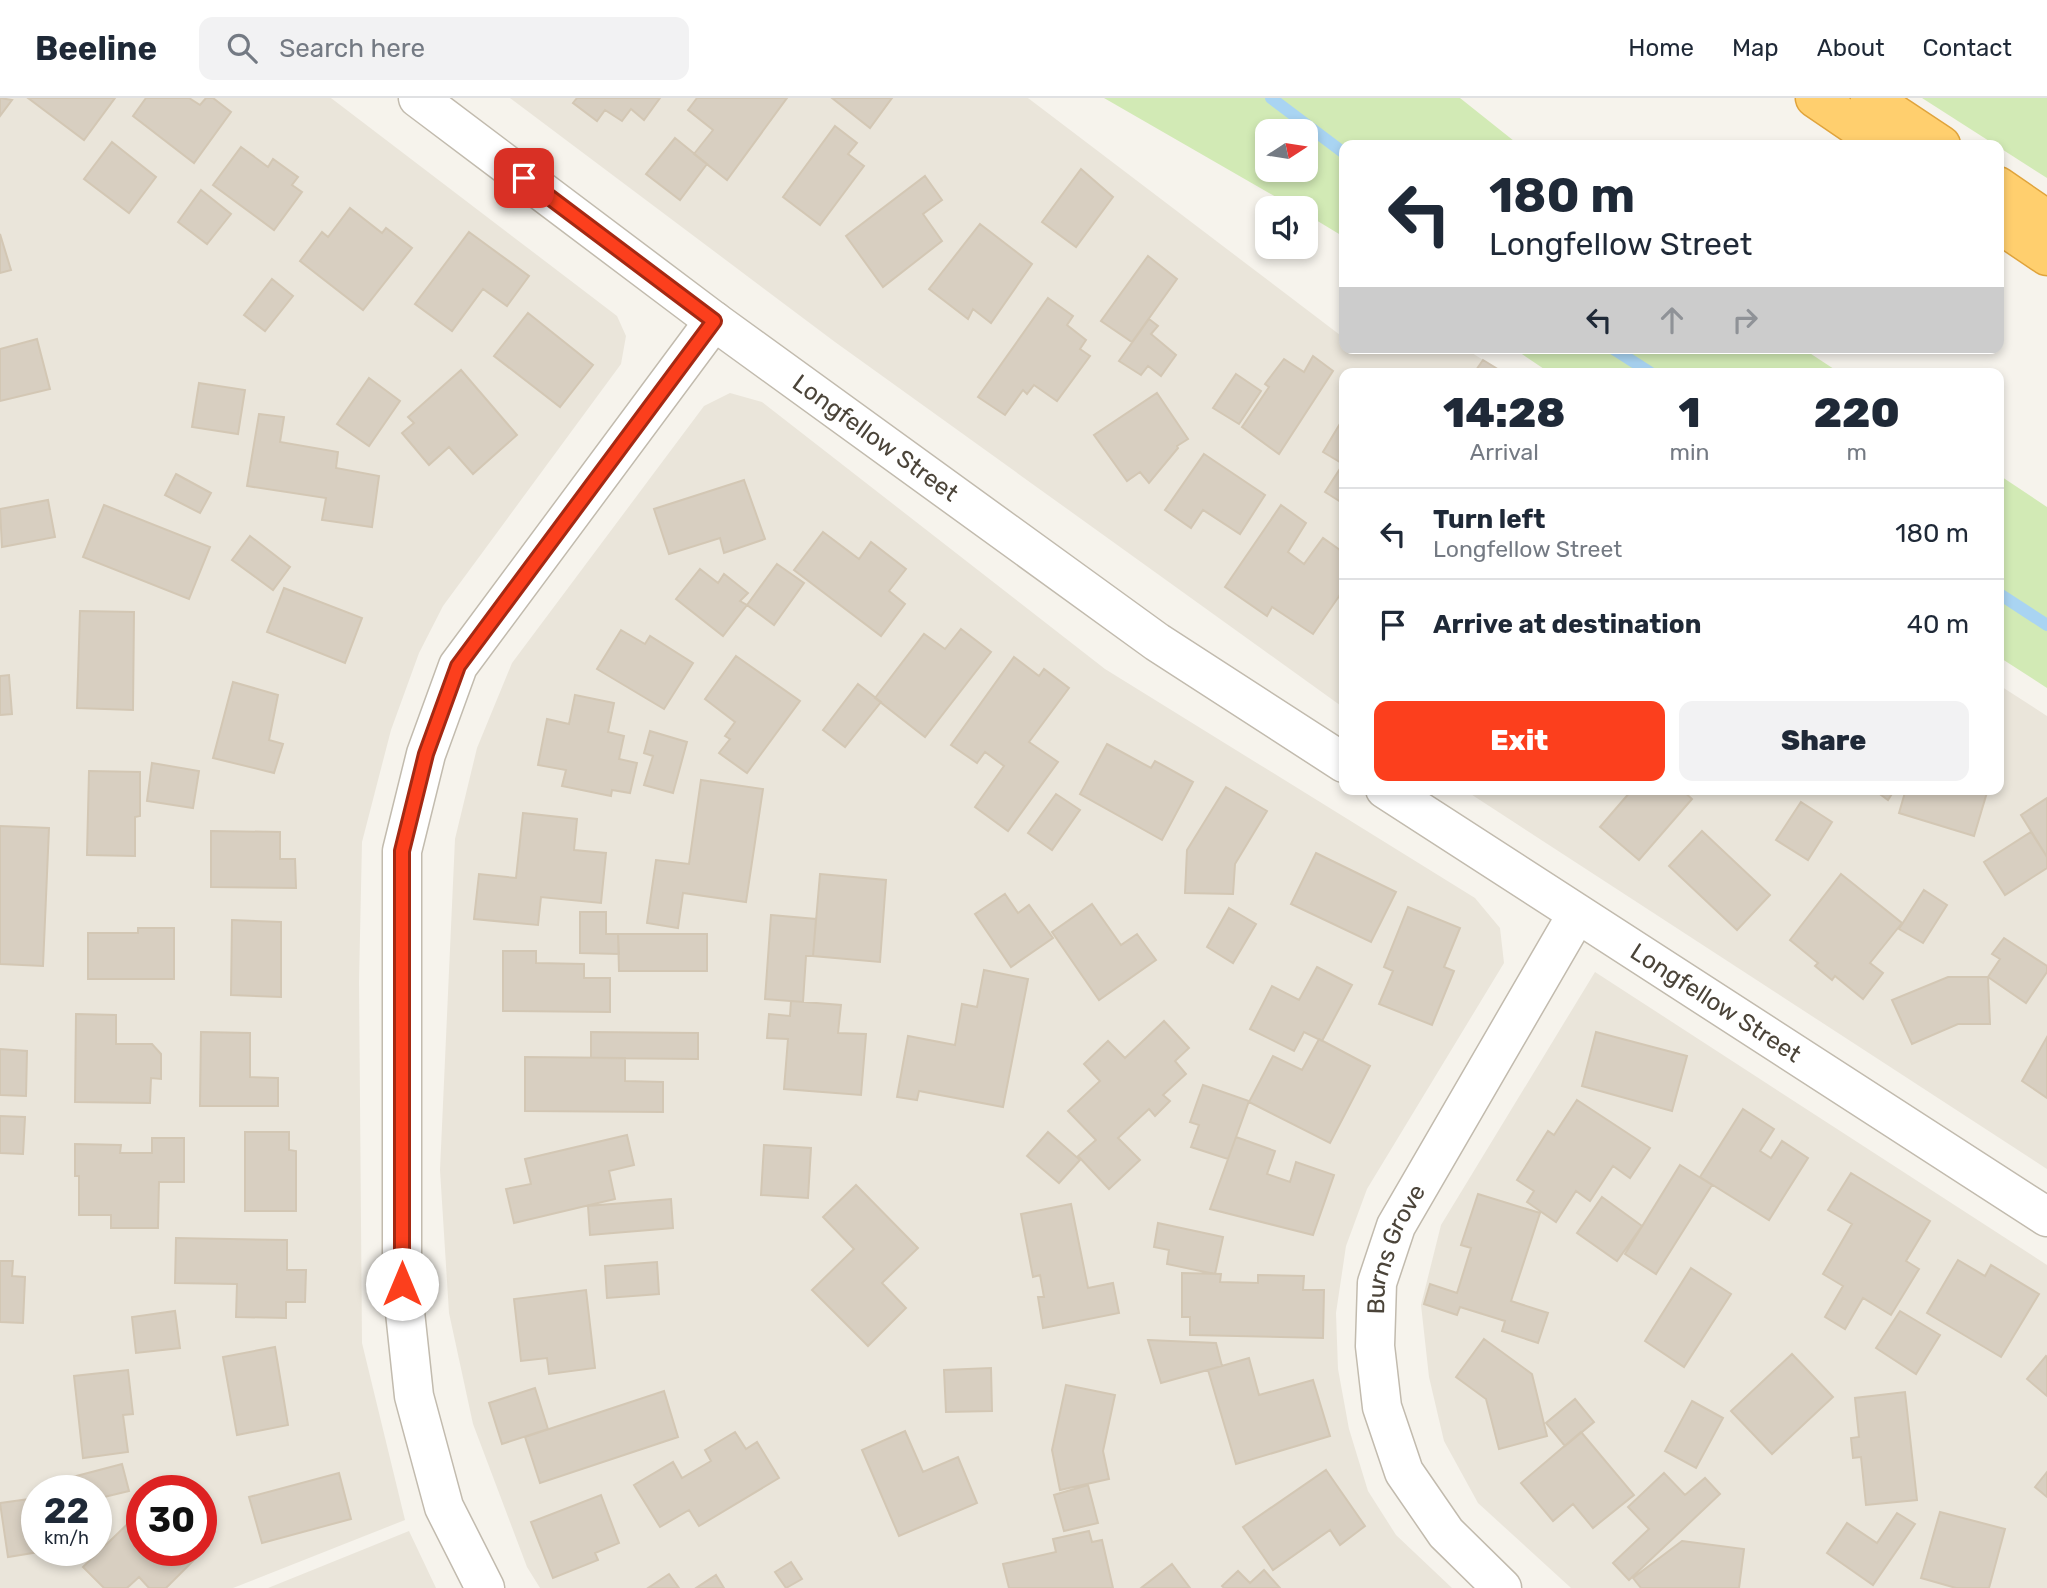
<!DOCTYPE html>
<style>
body{margin:0;font-family:Rubik,sans-serif;background:#f2f2f3;color:#1f2937;height:100vh;display:flex;flex-direction:column;font-size:26px;white-space:nowrap}
*{box-sizing:border-box;margin:0}
p{font-size:23px;color:#747a83}
.icon{flex:none;width:38px;height:38px;fill:none;stroke:currentColor;stroke-width:2;stroke-linecap:round;stroke-linejoin:round}
.map{position:relative;flex:1;overflow:hidden}
.drawer{position:absolute;left:1339px;top:270px;width:665px;height:427px;display:flex;flex-direction:column;background:#fff;border-radius:14px;box-shadow:0 4px 10px #0003}
.drawer>*{flex:none}
.banner{position:absolute;left:1339px;top:42px;width:665px;height:214px;border-radius:14px;box-shadow:0 4px 10px #0003;background:#fff;color:#1f2937;overflow:hidden}
.needle{width:46px;rotate:78deg}
.controls{position:absolute;left:1255px;top:21px;display:grid;gap:14px}
.controls a{display:grid;place-items:center;width:63px;height:63px;border-radius:14px;background:#fff;box-shadow:0 4px 10px #0003;font-size:35px}
.speed{position:absolute;left:21px;top:1377px;display:flex;gap:14px;font-size:35px;font-weight:700;text-align:center}
.speed>*{display:grid;place-content:center;width:91px;height:91px;border-radius:50%;background:#fff;box-shadow:0 4px 10px #0003;line-height:1}
.speed small{font-size:18px;font-weight:400}
.speed .limit{border:10px solid #d22;background:#fff;color:#111}
.pin{position:absolute;display:grid;place-items:center;width:60px;height:60px;color:#fff;margin:-30px;border-radius:14px;box-shadow:0 4px 10px #0006}
.me{position:absolute;width:77px;margin:-38px;rotate:0deg;stroke-linejoin:round;filter:drop-shadow(0 0 5px #0008)}
.turn{display:flex;align-items:center;gap:24px;height:147px;padding:0 35px;font-size:32px}
.turn .icon{width:91px;height:91px;stroke-width:2.5}
.turn b{display:block;font-size:49px;line-height:60px}
.lanes{display:flex;align-items:center;height:66px;padding:0 35px;background:#0003;justify-content:center;gap:35px;direction:ltr}
.lanes .off{opacity:.35}
.eta{display:flex;justify-content:space-evenly;align-items:center;height:119px;text-align:center}
.eta b{font-size:42px;font-weight:800;line-height:49px}
.cta{display:flex;gap:14px;margin-top:auto;padding:14px 35px}
.cta a{flex:1;height:80px;border-radius:14px;background:#fc3f1d;color:#fff;font-size:28px;font-weight:800;line-height:80px;text-align:center}
.cta a+a{background:#f2f2f3;color:#1f2937}
ul{padding:0;list-style:none}
li{display:flex;align-items:center;gap:21px;height:91px;padding:0 35px;border-top:2px solid #e0e1e3}
li div{flex:1}
li b{display:block;font-size:26px}
li em{font-style:normal}
header{display:flex;align-items:center;gap:42px;box-sizing:border-box;height:98px;padding:0 35px;background:#fff;border-bottom:2px solid #e0e1e3}
header strong{font-size:33px}
nav{display:flex;gap:38px;margin-inline-start:auto;font-size:24px}
.search{width:490px;height:63px;background:#f2f2f3;display:flex;align-items:center;gap:18px;box-sizing:border-box;padding:0 24px;border-radius:14px;color:#747a83;font-size:26px}
.map>svg:first-child{display:block}
.residential{fill:#eae5da;fill-rule:evenodd}
.green{fill:#d2eab5;fill-rule:evenodd}
.lines{fill:none;stroke-linecap:round;stroke-linejoin:round}
.stream{stroke:#a9d4f2;stroke-width:12}
.building{fill:#d8cfc1;stroke:#d3c7b4;stroke-width:2}
.minor-casing{stroke:#c2bbae;stroke-width:41}
.highway-casing{stroke:#e0a43c;stroke-width:41}
.minor{stroke:#fff;stroke-width:38}
.highway{stroke:#ffcf6e;stroke-width:38}
.route-casing{stroke:#a42913;stroke-width:18}
.route{stroke:#fc3f1d;stroke-width:12}
.labels{text-anchor:middle;stroke-width:5;stroke-linejoin:round;paint-order:stroke}
.street-label{font-size:24px;fill:#4b4439;stroke:#fff}
</style>
<header>
<strong>Beeline</strong>
<div class="search"><svg class="icon" aria-label="search" viewBox="0 0 24 24"><circle cx="10" cy="10" r="6"/><path d="M15 15l6 6"/></svg>Search here</div>
<nav><a>Home</a><a>Map</a><a>About</a><a>Contact</a></nav>
</header>
<div class="map">
<svg width="2047" height="1490" viewBox="0 0 2047 1490">
<rect width="100%" height="100%" fill="#f6f3ec"/>
<!-- residential -->
<path class="residential" d="M0,0H331L617,218L626,238L621,266L443,508L419,555L391,632L362,744L359,884L362,1245L405,1422L233,1490H0ZM37,1393H96V1452H37ZM142,1393H201V1452H142Z
M510,0H1028L1344,240V250H1357L1365,256L1368,250H1464L1504,275H1344V610L835,244Z
M730,295L762,304L1105,571L1475,800L1500,830L1504,865L1367,1091L1346,1148L1336,1215L1338,1271L1349,1331L1368,1393L1396,1437L1452,1490H540L527,1469L473,1326L449,1215L440,1072L455,741L477,650L512,565L704,308Z
M1999,587L2047,618V1071L1463,691H1998Z
M1595,874L2047,1167V1490H1571L1478,1405L1444,1343L1429,1279L1421,1207L1441,1127Z
M409,1433L436,1490H268Z"/>
<!-- green -->
<path class="green" d="M1104,0H1460L1519,47H1344V139L1306,116V110H1295ZM1267,33H1306V72H1267Z
M1922,0H2047V80Z
M1513,250H1802L1840,275H1550Z
M1999,377L2047,409V590L1999,559Z"/>
<g class="lines">
<!-- stream -->
<path class="stream" d="M1271,0L1344,55
M1612,250L1651,275
M1998,495L2047,527"/>
</g>
<!-- building -->
<path class="building" d="M0,0L12,2L0,18Z
M28,0H115L84,42Z
M146,0H189L200,7L206,0H213L231,14L194,65L133,18Z
M577,0H660L644,22L631,11L622,23L605,12L597,23L573,5Z
M697,0H787L727,82L694,56L713,32L688,12Z
M832,0H892L870,30Z
M835,28L857,45L848,56L864,68L820,127L783,99Z
M675,40L707,66L680,102L646,76Z
M112,44L156,79L129,115L84,81Z
M241,49L268,69L273,61L298,79L292,87L302,94L274,132L213,87Z
M1081,71L1113,99L1076,149L1042,124Z
M925,78L942,102L923,116L942,143L883,189L846,138Z
M201,92L231,116L207,146L178,124Z
M350,110L382,135L386,130L412,150L363,212L300,163L322,134L328,139Z
M980,126L1032,166L991,225L973,211L968,221L929,191Z
M469,134L529,178L507,208L483,191L452,233L415,206Z
M0,136L11,172L0,175Z
M1148,158L1177,181L1132,244L1101,223Z
M272,181L293,198L265,233L244,217Z
M1048,200L1073,218L1067,227L1086,242L1080,251L1090,258L1057,303L1034,287L1027,296L1023,292L1005,317L978,299Z
M528,215L593,267L560,309L494,258Z
M1149,221L1158,228L1151,236L1176,257L1161,278L1148,268L1141,277L1119,263Z
M37,241L50,291L0,303V251Z
M1313,258L1333,273L1279,356L1242,329L1269,289L1265,286L1284,261L1304,274Z
M1483,262L1504,275H1474Z
M461,272L517,337L473,376L449,349L429,367L402,335L414,325L408,319Z
M1236,276L1261,293L1239,326L1213,310Z
M369,280L400,303L369,348L337,326Z
M199,285L245,292L238,336L192,329Z
M1157,295L1188,341L1177,348L1178,350L1149,385L1140,374L1127,383L1094,337Z
M259,316L284,319L280,344L338,354L336,370L379,378L372,429L322,422L326,400L247,388Z
M1344,319V406L1325,394L1343,366L1323,354Z
M1204,356L1265,397L1240,436L1203,412L1191,430L1165,412Z
M176,376L211,395L200,415L165,397Z
M744,382L765,441L724,455L720,440L669,456L654,411Z
M48,402L55,439L2,449L0,411Z
M104,407L210,449L189,501L83,459Z
M1281,407L1306,425L1288,454L1304,466L1323,440L1340,452L1344,446V491L1313,536L1272,509L1267,518L1225,489Z
M823,434L859,461L871,444L906,471L889,493L905,506L881,538L794,472Z
M250,438L290,469L273,492L232,462Z
M777,466L804,485L774,527L747,507Z
M700,471L718,485L724,476L748,495L740,503L747,507L723,538L676,501Z
M284,490L362,520L345,565L267,534Z
M80,513L134,514L133,612L77,610Z
M961,531L991,554L925,639L875,600L924,536L945,551Z
M621,532L645,546L650,538L693,565L664,611L597,571Z
M736,558L800,603L747,675L719,655L730,641L725,638L735,624L705,601Z
M1014,559L1039,578L1044,571L1069,590L1029,644L1058,664L1008,733L975,709L1004,668L985,654L977,665L951,647Z
M9,577L12,616L0,617V578Z
M233,584L278,597L269,642L283,646L274,675L213,660Z
M858,586L881,604L845,649L823,632Z
M575,597L614,605L608,634L624,638L619,661L637,665L630,695L612,692L611,698L562,688L566,672L538,667L547,621L569,626Z
M650,633L687,644L673,695L644,687L653,658L644,655Z
M1107,646L1151,670L1155,663L1193,684L1162,742L1080,696Z
M152,665L199,673L193,710L147,703Z
M89,673L140,674V718L135,719V758L87,757Z
M701,682L763,691L746,804L683,795L678,830L647,825L656,762L689,766Z
M1226,689L1267,713L1235,766L1233,796L1185,795L1187,752Z
M1630,691H1681L1692,701L1639,762L1600,729L1631,693Z
M1873,691H1895L1888,702Z
M1906,691H1988L1974,738L1899,715Z
M1056,696L1080,712L1052,752L1028,735Z
M2047,700V759L2021,717Z
M1801,704L1832,724L1808,762L1776,742Z
M523,715L577,721L574,752L606,755L601,805L541,799L538,827L474,821L479,776L516,780Z
M0,728L49,730L43,868L0,866Z
M211,733L280,734V761H295L296,790L211,789Z
M1702,733L1770,797L1737,832L1669,768Z
M2031,734L2047,759V770L2005,797L1984,764Z
M1316,755L1396,794L1371,844L1291,806Z
M820,776L886,782L880,864L813,858Z
M1841,776L1902,825L1870,865L1883,875L1863,901L1835,878L1832,882L1815,868L1818,865L1790,842Z
M1924,792L1947,807L1923,845L1899,831Z
M1005,796L1018,815L1029,807L1053,840L1011,869L975,816Z
M1092,806L1121,847L1137,836L1156,862L1099,902L1052,834Z
M1408,809L1460,830L1444,869L1454,873L1432,927L1379,906L1393,873L1384,869Z
M1229,810L1256,826L1233,865L1207,849Z
M580,814H606V836H618L619,856L580,855Z
M771,817L816,821L813,858H806L803,904L765,901Z
M232,822L281,824V899L231,897Z
M138,830H174V881H88V835H138Z
M618,836H707V873H619Z
M2004,840L2047,868V874L2026,905L1988,879L2000,861L1992,856Z
M503,853H536V865L584,866V880H610V914L503,913Z
M1317,869L1352,887L1322,943L1304,934L1294,953L1250,931L1272,888L1299,902Z
M984,872L1028,881L1003,1009L919,993L917,1002L897,999L908,938L955,947L962,906L977,909Z
M1948,879H1988L1990,926H1958L1912,946L1892,902Z
M791,903L841,907L838,935L866,936L861,997L784,991L788,941L767,940L769,916L790,918Z
M76,916L116,917V946H152L161,956V981L151,980L150,1005L75,1004Z
M1164,923L1189,950L1175,963L1186,976L1163,997L1170,1003L1155,1018L1149,1011L1118,1040L1140,1062L1109,1091L1078,1058L1096,1042L1068,1013L1100,983L1084,966L1108,943L1125,960Z
M201,934L250,935V979L278,980V1008H200Z
M591,934L698,935V961L591,960Z
M1596,934L1687,958L1672,1013L1582,988Z
M2047,939V1000L2022,983Z
M1319,941L1370,968L1330,1045L1249,1004L1273,958L1302,972Z
M0,951L27,953L26,998L0,997Z
M525,959L625,960V983L663,984V1014L525,1013Z
M1203,987L1249,1003L1228,1061L1191,1049L1199,1027L1190,1024Z
M1577,1002L1650,1050L1630,1080L1613,1068L1590,1103L1576,1093L1556,1124L1527,1104L1534,1093L1517,1082L1548,1033L1554,1037Z
M1743,1011L1774,1031L1760,1053L1771,1060L1782,1043L1808,1060L1769,1122L1700,1079Z
M0,1018L25,1019L23,1056L0,1055Z
M245,1034H289V1052L296,1053V1113H245Z
M1048,1034L1080,1062L1059,1085L1027,1058Z
M627,1037L634,1067L609,1073L615,1101L514,1125L506,1091L531,1086L525,1061Z
M1236,1039L1275,1053L1267,1076L1290,1084L1296,1064L1334,1077L1313,1137L1210,1111Z
M152,1040H184V1084H159L158,1130H111V1117H79V1078H75V1046L121,1047L120,1055H152Z
M764,1047L811,1050L808,1100L761,1097Z
M1680,1067L1712,1087L1656,1176L1625,1156Z
M1851,1075L1930,1123L1906,1163L1919,1171L1891,1217L1863,1200L1845,1231L1825,1219L1843,1188L1823,1176L1852,1126L1828,1112Z
M856,1087L918,1150L882,1185L906,1210L868,1248L812,1192L854,1151L823,1119Z
M1478,1096L1540,1115L1511,1203L1548,1215L1538,1245L1502,1233L1505,1223L1460,1209L1457,1217L1424,1206L1430,1186L1457,1195L1471,1150L1461,1147Z
M1602,1099L1642,1128L1617,1163L1577,1135Z
M671,1101L673,1130L590,1137L588,1108Z
M1071,1106L1088,1190L1113,1185L1119,1215L1043,1230L1038,1199H1044L1040,1177L1033,1179L1021,1116Z
M1158,1125L1223,1139L1215,1176L1167,1166L1169,1152L1154,1149Z
M176,1140L287,1142V1172H306L305,1204H286V1220L236,1219L237,1186L175,1185Z
M1958,1162L1985,1178L1991,1167L2039,1196L2001,1259L1927,1215Z
M0,1163H13L12,1178L25,1179L23,1225L0,1224Z
M657,1164L659,1196L607,1200L605,1168Z
M1691,1170L1731,1196L1684,1269L1645,1243Z
M1182,1175L1221,1176L1220,1184L1258,1185V1177L1304,1178L1303,1192H1324L1323,1240L1190,1237V1219H1182Z
M586,1192L595,1270L549,1276L547,1260L521,1263L514,1201Z
M175,1213L180,1250L136,1255L132,1219Z
M1900,1213L1940,1237L1916,1276L1876,1250Z
M1484,1241L1532,1276L1547,1338L1499,1351L1486,1301L1456,1279Z
M1148,1242L1216,1245L1222,1268L1161,1285Z
M275,1249L288,1327L237,1337L223,1259Z
M1792,1256L1833,1299L1772,1356L1731,1313Z
M2046,1258L2047,1259V1298L2027,1281Z
M1249,1260L1259,1297L1313,1282L1330,1338L1236,1366L1208,1272Z
M991,1270L992,1313L946,1314L944,1272Z
M128,1272L133,1316L123,1317L128,1354L83,1360L74,1278Z
M1066,1287L1115,1297L1103,1353L1109,1381L1060,1392L1052,1352Z
M535,1290L548,1331L502,1346L489,1305Z
M664,1293L678,1339L540,1385L525,1339Z
M1905,1294L1917,1402L1866,1407L1861,1359L1853,1360L1851,1340L1859,1339L1855,1300Z
M1575,1301L1594,1324L1565,1348L1546,1325Z
M1692,1303L1723,1320L1696,1370L1665,1353Z
M905,1333L923,1374L958,1359L977,1405L899,1438L862,1352Z
M735,1334L746,1351L757,1344L779,1380L699,1428L689,1412L660,1429L634,1387L673,1364L682,1380L711,1363L705,1352Z
M1581,1334L1634,1397L1593,1430L1573,1406L1553,1423L1521,1385Z
M122,1366L129,1393L96,1401V1393H68L65,1381Z
M1326,1372L1365,1428L1340,1447L1330,1432L1273,1472L1243,1429Z
M2047,1374V1399L2035,1389Z
M339,1375L351,1421L262,1445L249,1399Z
M1664,1375L1685,1397L1705,1380L1720,1396L1629,1482L1613,1465L1649,1431L1628,1409Z
M1088,1387L1098,1425L1064,1433L1054,1397Z
M601,1397L619,1445L595,1455L598,1462L553,1480L531,1424Z
M37,1400V1452L45,1453L8,1459L0,1405Z
M142,1412V1452H193L198,1458L166,1490H149L139,1479L127,1490H104L83,1469Z
M1940,1414L2005,1431L1989,1490H1956L1921,1480Z
M1897,1415L1915,1426L1873,1487L1827,1455L1847,1425L1877,1445Z
M1089,1433L1092,1444L1102,1442L1113,1490H1009L1003,1466L1056,1454L1053,1441Z
M1682,1443L1744,1451L1739,1490H1641L1633,1480Z
M791,1464L802,1481L786,1490L775,1474Z
M1172,1466L1190,1490H1141Z
M1264,1472L1280,1490H1224L1222,1488L1238,1473L1250,1485Z
M669,1476L679,1490H648Z
M716,1477L724,1490H696Z"/>
<g class="lines">
<!-- minor casing -->
<g class="minor-casing">
<g id="minor">
<path id="s1" d="M418,0L714,223L1157,544L1344,665"/>
<path id="s2" d="M1385,691L2047,1119"/>
<path d="M485,1490L444,1409L414,1298L402,1186V753L426,656L458,568L714,223"/>
<path id="s3" d="M1502,1490L1446,1435L1404,1374L1382,1309L1375,1248L1377,1185L1396,1128L1577,816"/>
</g>
</g>
<!-- highway casing -->
<g class="highway-casing">
<path id="highway" d="M1815,0L1884,47
M1870,0L1941,47
M1998,88L2047,122
M1998,125L2047,158"/>
</g>
<!-- minor -->
<use href="#minor" class="minor"/>
<!-- highway -->
<use href="#highway" class="highway"/>
</g>
<g class="lines">
<!-- route casing -->
<g class="route-casing">
<path id="route" d="M402,1186V753L426,656L458,568L714,223L524,80"/>
</g>
<!-- route -->
<use href="#route" class="route"/>
</g>
<g class="labels">
<!-- street labels -->
<g class="street-label">
<text dy="8" stroke="none"><textPath href="#s1" startOffset="570">Longfellow Street</textPath></text>
<text dy="8" stroke="none"><textPath href="#s2" startOffset="394">Longfellow Street</textPath></text>
<text dy="8" stroke="none"><textPath href="#s3" startOffset="383">Burns Grove</textPath></text>
</g>
</g>
</svg>
<div class="controls">
<a><svg class="needle" viewBox="-14 -14 28 28"><path d="M0-13l5 13h-10z" fill="#e53935"/><path d="M0 13l5-13h-10z" fill="#747a83"/></svg></a>
<a><svg class="icon" aria-label="sound" viewBox="0 0 24 24"><path d="M4 9h4l5-4v14l-5-4H4zM17 9q2 3 0 6"/></svg></a>
</div>
<div class="speed"><div>22<small>km/h</small></div><div class="limit">30</div></div>
<div class="pin" style="left:524px;top:80px;background:#d93025"><svg class="icon" aria-label="arrive" viewBox="0 0 24 24"><path d="M6 21V4h12l-3 4 3 4H6"/></svg></div>
<svg class="me" style="left:402px;top:1186px" viewBox="-20 -20 40 40"><circle r="19" fill="#fff"/><path d="M0-13L10 11 0 6-10 11z" fill="#fc3f1d"/></svg>
<div class="banner">
<div class="turn"><svg class="icon" aria-label="left" viewBox="0 0 24 24"><path d="M17 20v-9H6M10 6l-5 5 5 5"/></svg><div><b>180 m</b>Longfellow Street</div></div>
<div class="lanes"><svg class="icon" aria-label="left" viewBox="0 0 24 24"><path d="M17 20v-9H6M10 6l-5 5 5 5"/></svg><svg class="icon off" aria-label="ahead" viewBox="0 0 24 24"><path d="M12 20V5M6 11l6-6 6 6"/></svg><svg class="icon off" aria-label="right" viewBox="0 0 24 24"><path d="M7 20v-9h11M14 6l5 5-5 5"/></svg></div>
</div>
<section class="drawer">
<div class="eta">
<div><b>14:28</b><p>Arrival</p></div>
<div><b>1</b><p>min</p></div>
<div><b>220</b><p>m</p></div>
</div>
<ul>
<li><svg class="icon" aria-label="left" viewBox="0 0 24 24"><path d="M17 20v-9H6M10 6l-5 5 5 5"/></svg><div><b>Turn left</b><p>Longfellow Street</p></div><em>180 m</em></li>
<li><svg class="icon" aria-label="arrive" viewBox="0 0 24 24"><path d="M6 21V4h12l-3 4 3 4H6"/></svg><div><b>Arrive at destination</b></div><em>40 m</em></li>
</ul>
<div class="cta"><a>Exit</a><a>Share</a></div>
</section>
</div>
